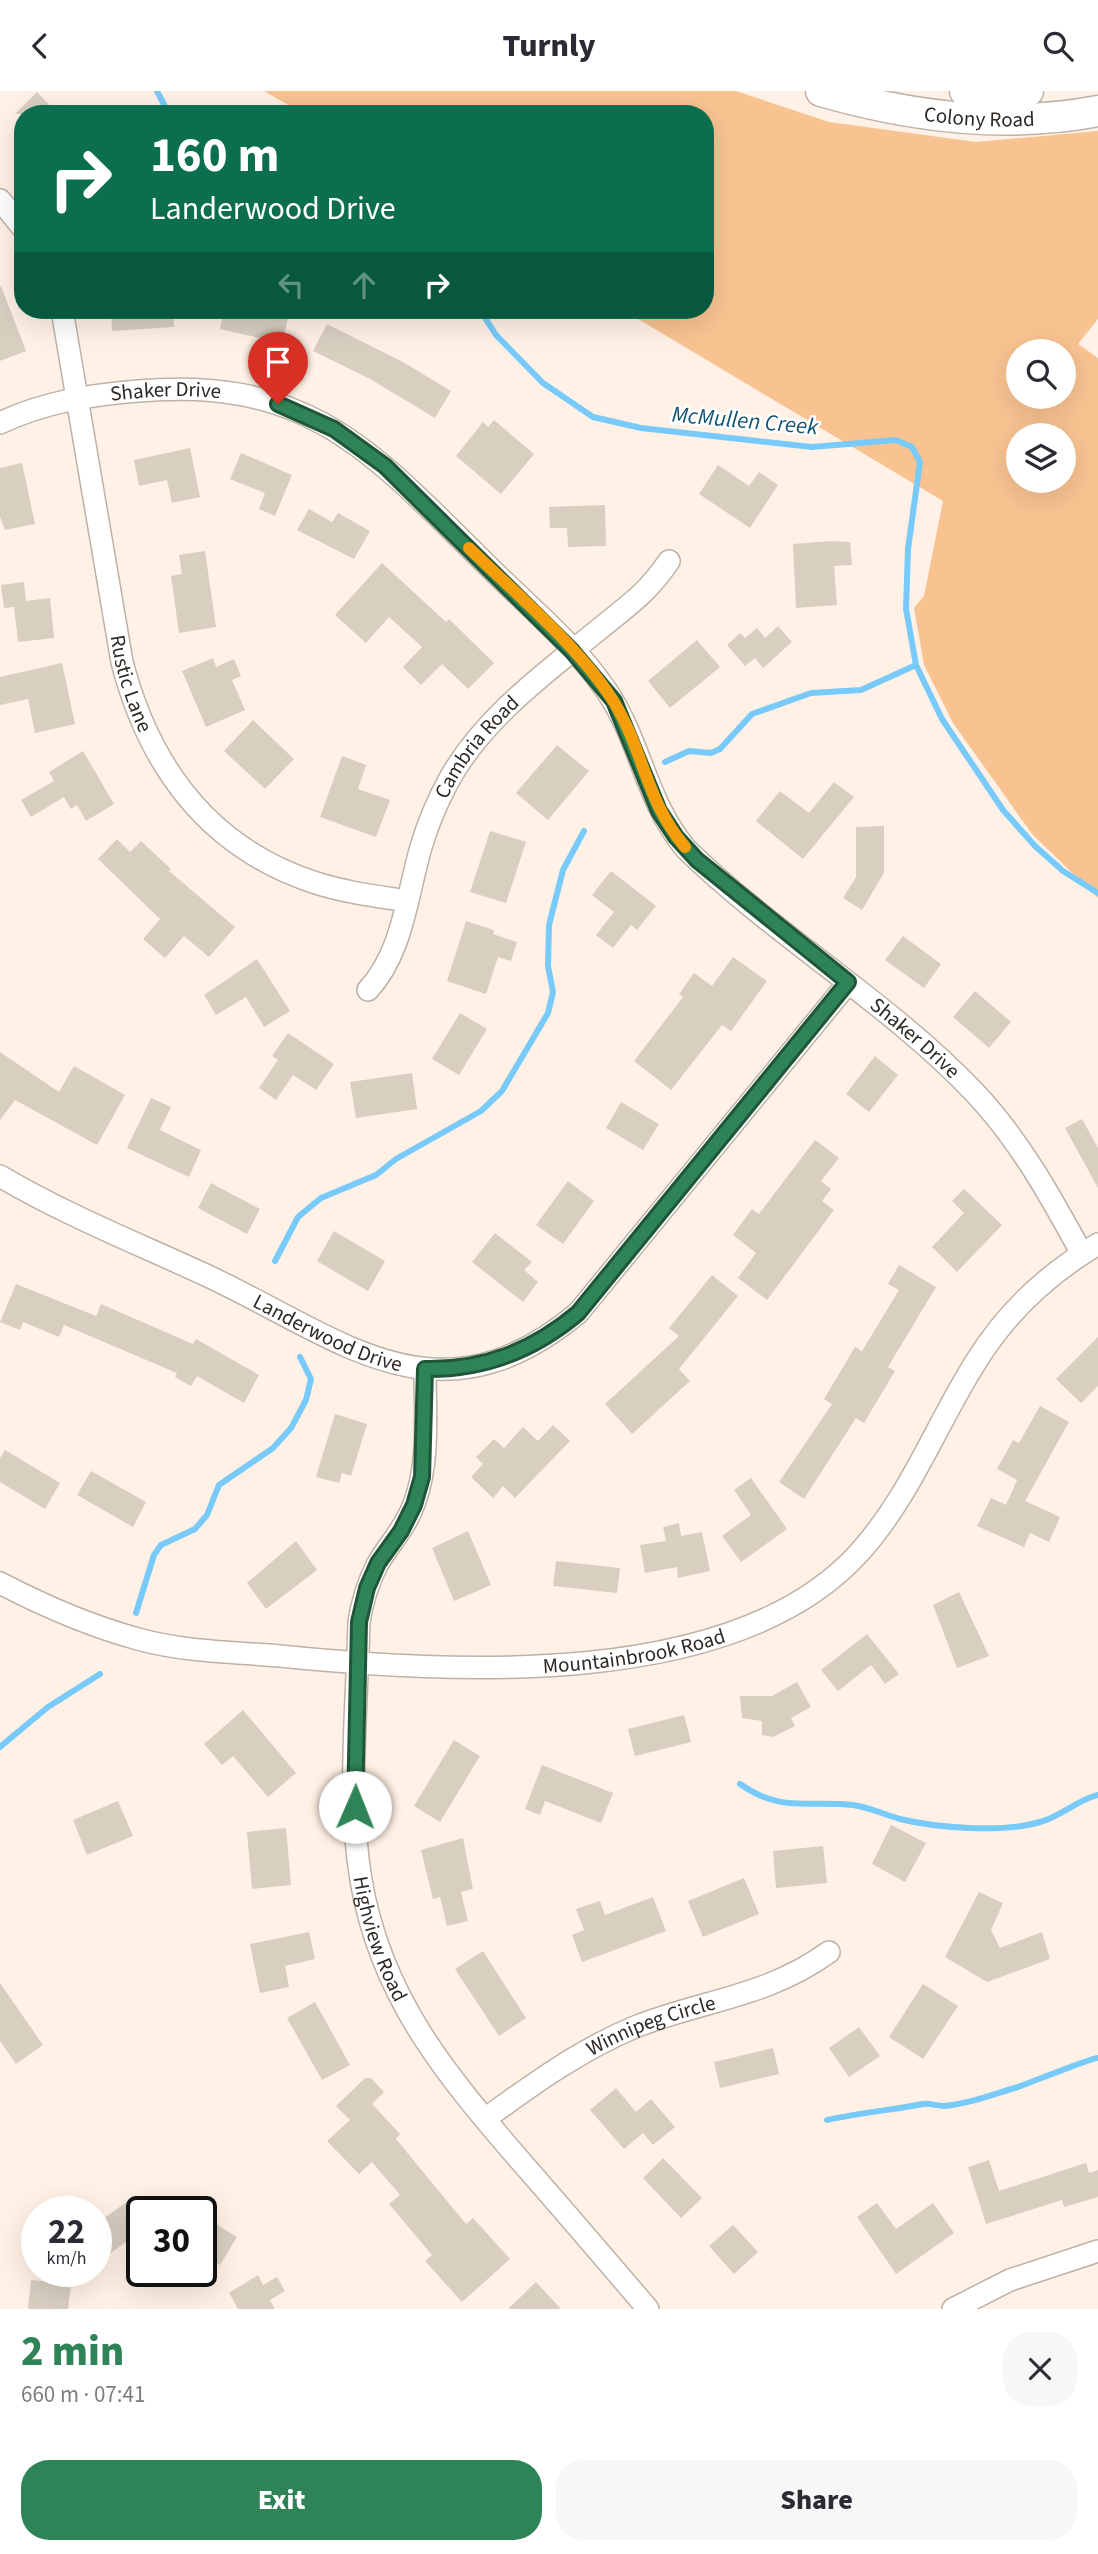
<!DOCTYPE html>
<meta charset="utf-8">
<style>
body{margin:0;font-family:"Source Sans 3",sans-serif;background:#f7f7f7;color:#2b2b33;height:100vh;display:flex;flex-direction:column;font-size:26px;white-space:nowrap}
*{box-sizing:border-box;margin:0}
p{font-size:23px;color:#7c7c81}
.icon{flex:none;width:38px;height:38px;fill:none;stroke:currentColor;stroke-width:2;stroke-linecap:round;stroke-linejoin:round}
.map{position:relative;height:2218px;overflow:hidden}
.sheet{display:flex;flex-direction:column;background:#fff;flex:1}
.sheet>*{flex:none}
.hud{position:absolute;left:14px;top:14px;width:700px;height:214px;border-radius:28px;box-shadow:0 7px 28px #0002;background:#0b6e4f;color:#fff;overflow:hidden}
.tools{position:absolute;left:1006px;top:248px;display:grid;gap:14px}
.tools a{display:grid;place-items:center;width:70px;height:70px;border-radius:50%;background:#fff;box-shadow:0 7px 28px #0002;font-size:35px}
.speed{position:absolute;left:21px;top:2105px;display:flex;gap:14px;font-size:35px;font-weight:700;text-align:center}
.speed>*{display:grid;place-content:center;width:91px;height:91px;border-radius:50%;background:#fff;box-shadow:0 7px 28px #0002;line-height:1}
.speed small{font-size:18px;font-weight:400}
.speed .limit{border:4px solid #111;border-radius:10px;background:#fff;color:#111}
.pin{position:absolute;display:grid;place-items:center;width:60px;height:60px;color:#fff;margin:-72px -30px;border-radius:50% 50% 50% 0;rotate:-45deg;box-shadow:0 0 7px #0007}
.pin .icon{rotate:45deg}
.me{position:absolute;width:77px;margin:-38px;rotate:1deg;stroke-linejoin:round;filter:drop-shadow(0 0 5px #0008)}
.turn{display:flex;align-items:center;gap:24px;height:147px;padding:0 21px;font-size:32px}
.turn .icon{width:91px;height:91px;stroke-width:2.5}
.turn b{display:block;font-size:49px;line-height:60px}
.lanes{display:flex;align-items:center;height:66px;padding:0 21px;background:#0003;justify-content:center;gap:35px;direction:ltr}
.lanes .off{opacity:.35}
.round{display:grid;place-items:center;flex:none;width:74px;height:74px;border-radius:28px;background:#f7f7f7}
.overview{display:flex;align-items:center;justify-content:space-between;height:119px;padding:0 21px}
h1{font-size:42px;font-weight:800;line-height:52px;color:#2f8457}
.primary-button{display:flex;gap:14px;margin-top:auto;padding:14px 21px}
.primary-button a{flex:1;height:80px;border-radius:28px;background:#2f8457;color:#fff;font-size:28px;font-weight:800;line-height:80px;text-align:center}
.primary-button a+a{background:#f7f7f7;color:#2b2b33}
header{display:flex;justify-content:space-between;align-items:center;height:91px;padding:0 21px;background:#fff;font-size:32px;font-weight:800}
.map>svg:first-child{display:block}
.green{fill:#f9c391;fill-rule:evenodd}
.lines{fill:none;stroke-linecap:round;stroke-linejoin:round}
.stream{stroke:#77cafa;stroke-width:6}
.building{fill:#d8cfc1}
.street-casing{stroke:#beb2a6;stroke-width:24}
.secondary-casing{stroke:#beb2a6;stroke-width:33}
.street{stroke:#fff;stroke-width:21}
.secondary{stroke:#fff;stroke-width:30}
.route-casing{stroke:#1f5639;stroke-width:18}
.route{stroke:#2f8457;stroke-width:12}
.slow{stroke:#f59e0b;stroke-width:12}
.labels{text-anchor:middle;stroke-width:5;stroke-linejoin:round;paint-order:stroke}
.street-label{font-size:21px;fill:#2e2924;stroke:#fff}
.water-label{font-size:23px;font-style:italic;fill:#135474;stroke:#fff}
</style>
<header><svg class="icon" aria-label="back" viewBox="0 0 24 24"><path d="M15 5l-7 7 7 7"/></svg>Turnly<svg class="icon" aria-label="search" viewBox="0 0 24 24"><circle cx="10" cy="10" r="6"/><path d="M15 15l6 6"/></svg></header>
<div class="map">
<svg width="1098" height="2218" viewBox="0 0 1098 2218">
<rect width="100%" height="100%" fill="#fff1e5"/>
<!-- green -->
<path class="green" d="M264,0H736L829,31L976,51L1098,40V228L1078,253L1098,267V807L1032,743L953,632L924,574L914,517L924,505L943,410L623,219H705V23H304ZM1018,261H1064V306H1018ZM1018,345H1064V390H1018Z"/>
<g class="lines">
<!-- stream -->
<path class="stream" d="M157,0L169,23
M480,219L496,244L543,292L593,326L641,337L812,356L896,349L912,356L920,371L908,458L906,518L916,574L942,628L1003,719L1035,755L1063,780L1098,802
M665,671L689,660L711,662L720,658L752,623L811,602L861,599L916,574
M275,1170L298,1126L321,1107L376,1084L396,1068L481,1020L502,1000L548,922L553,901L548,875L549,834L563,779L584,740
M136,1522L154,1464L161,1454L195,1438L207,1424L219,1394L273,1357L291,1337L306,1309L311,1288L300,1266
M0,1656L48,1616L100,1583
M740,1693C781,1722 808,1709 853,1714C869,1716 885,1724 900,1728C937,1737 1003,1742 1040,1731C1060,1726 1077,1709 1098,1704
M827,2029C859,2022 891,2019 923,2013C930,2012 937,2015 944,2015C969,2013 994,2003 1018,1996C1030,1992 1093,1966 1098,1967"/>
</g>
<!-- building -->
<path class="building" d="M37,1L58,23H15Z
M1,195L26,260L0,270V196Z
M111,219H173L174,236L112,240Z
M224,219H290L282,252L220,238Z
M327,233L403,271L451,300L435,327L370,288L313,260Z
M494,329L534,363L501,403L456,365L483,331L488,336Z
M190,357L200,406L172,412L167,389L139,395L134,369Z
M241,362L292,384L275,425L259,418L265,402L230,388Z
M22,372L35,433L5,439L0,426V377Z
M718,374L749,395L759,381L778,394L750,437L699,403Z
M605,414L606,455L568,456L567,437H550L549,416Z
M309,418L332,431L338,422L370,440L354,468L297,439Z
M832,450L850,451L852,474L834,475L837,514L796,517L793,453Z
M205,460L216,536L179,542L171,485L182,483L179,464Z
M382,472L446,531L449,528L494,572L468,598L442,573L421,594L403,576L422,556L389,526L366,552L335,524Z
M24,491L26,510L50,507L54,547L18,551L14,516L4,517L1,494Z
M778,535L792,551L763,577L755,567L745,575L727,554L740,542L745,547L757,537L765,547Z
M697,549L720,576L670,617L648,590Z
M213,567L216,576L234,568L241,585L232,589L245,619L206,636L182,580Z
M62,572L75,633L35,642L28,608L0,614V586Z
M253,629L294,668L265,698L224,660Z
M557,654L589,680L548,729L516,702Z
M83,660L114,713L86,730L77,714L71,718L64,706L31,726L21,709L54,690L49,681Z
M342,665L366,674L358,698L390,709L376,746L320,726Z
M834,691L854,706L803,768L756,730L780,700L809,722Z
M884,735V782L862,819L843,807L856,786V736Z
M490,740L526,751L506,812L470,801Z
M117,748L130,761L141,750L171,778L169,780L235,836L209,866L184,845L165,867L143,848L160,828L98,768Z
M611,780L656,815L637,839L631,834L613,857L596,844L614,821L592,804Z
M466,830L494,839L493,843L517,851L511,870L498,866L486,903L447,890Z
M903,845L941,873L924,897L885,869Z
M733,866L767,890L731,940L722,934L671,999L634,970L683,906L679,903L694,882L712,895Z
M257,868L290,920L264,936L246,906L216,924L204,904Z
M975,900L1011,931L989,957L953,926Z
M460,922L487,938L459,984L432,968Z
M288,942L334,973L316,999L293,984L276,1009L259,997L278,969L272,965Z
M0,961L59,1001L74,975L125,1004L97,1054L15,1009L0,1029Z
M875,965L898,984L869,1021L846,1003Z
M412,982L417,1018L356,1027L350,991Z
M151,1007L171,1016L160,1039L201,1059L189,1086L127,1057Z
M621,1011L659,1033L643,1059L606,1037Z
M1082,1028L1098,1057V1097L1065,1037Z
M815,1049L839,1067L821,1090L831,1098L822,1110L834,1119L767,1209L738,1187L756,1162L733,1144L752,1118L759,1123Z
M568,1090L594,1110L563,1153L536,1134Z
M211,1092L260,1118L247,1143L198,1117Z
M964,1098L1002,1134L957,1181L932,1156L964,1122L952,1110Z
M334,1140L385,1170L368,1200L317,1170Z
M495,1142L532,1171L524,1179L538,1191L523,1211L472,1171Z
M899,1174L936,1196L888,1276L895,1280L864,1332L856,1327L804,1408L779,1391L832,1313L824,1308L855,1256L862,1260L899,1199L888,1193Z
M712,1184L738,1205L679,1278L690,1290L632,1343L605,1313L679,1245L669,1237Z
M16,1193L96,1225L101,1213L193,1253L196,1248L259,1284L244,1312L197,1285L191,1295L175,1286L177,1282L64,1234L59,1246L23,1231L20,1239L0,1231Z
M1098,1246V1295L1081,1312L1056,1288Z
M1040,1315L1069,1331L1025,1410L1060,1426L1049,1451L1030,1442L1024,1456L977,1435L991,1407L1006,1414L1017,1389L997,1378L1013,1349L1019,1352Z
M335,1323L367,1333L351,1385L342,1382L339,1392L316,1386Z
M553,1334L570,1350L515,1407L503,1395L493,1407L471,1386L483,1373L476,1366L494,1348L504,1357L523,1336L538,1350Z
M5,1359L60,1392L45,1418L0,1391V1367Z
M91,1380L146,1411L133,1436L77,1404Z
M751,1387L787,1438L741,1471L722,1445L751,1424L734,1399Z
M679,1432L681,1445L702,1441L710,1480L678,1487L677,1476L645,1482L640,1454L666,1450L663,1436Z
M468,1440L491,1494L454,1510L432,1457Z
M296,1450L317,1479L266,1518L247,1492Z
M556,1470L620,1477L617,1502L553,1495Z
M959,1501L989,1565L957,1577L933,1514Z
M867,1543L899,1583L885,1593L871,1574L838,1600L821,1579Z
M797,1591L811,1616L791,1627L795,1635L773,1646L762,1644V1630L742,1627L740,1605H772Z
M243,1619L296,1682L268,1706L233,1665L222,1674L204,1653Z
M684,1624L691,1651L635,1665L628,1638Z
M454,1649L480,1665L440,1731L414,1715Z
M542,1674L613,1702L601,1732L545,1710L540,1724L525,1718Z
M118,1710L133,1745L87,1764L73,1729Z
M891,1734L926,1752L905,1791L872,1773Z
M286,1737L291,1794L252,1798L247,1741Z
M463,1747L473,1798L461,1801L468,1830L447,1835L440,1806L433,1808L421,1759Z
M823,1755L827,1792L776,1797L773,1760Z
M744,1787L759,1823L703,1846L688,1810Z
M979,1801L1003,1812L991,1839L1000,1857L1042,1841L1050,1868L987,1891L945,1866Z
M653,1806L666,1840L582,1871L572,1844L584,1839L576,1818L600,1810L605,1824Z
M309,1841L315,1868L285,1875L289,1896L260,1902L250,1853Z
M483,1860L526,1927L499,1945L455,1878Z
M0,1892L43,1954L16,1973L0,1950Z
M923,1893L958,1915L923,1968L889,1946Z
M315,1911L350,1974L322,1989L287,1927Z
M859,1936L880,1965L849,1986L829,1957Z
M773,1957L779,1983L720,1997L714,1971Z
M365,1987H371L384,2001L372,2013L400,2043L396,2048L466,2133L473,2127L510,2168L462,2211L425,2170L432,2164L389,2113L400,2104L372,2071L359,2083L327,2050L350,2029L336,2015Z
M616,1997L636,2021L651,2008L675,2036L653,2054L643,2042L624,2058L590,2019Z
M663,2067L702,2107L681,2127L643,2087Z
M989,2069L999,2100L1086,2072L1089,2082L1098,2079V2106L1064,2116L1062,2109L986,2133L968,2076Z
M128,2110L142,2129V2139L96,2173V2133Z
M877,2112L896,2138L933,2112L954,2142L896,2183L857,2126Z
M201,2124L237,2146L220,2174L201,2163Z
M733,2134L758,2161L734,2183L709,2155Z
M258,2184L263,2194L277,2186L285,2200L270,2209L275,2218H238L229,2202Z
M31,2189L71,2193L68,2218H28Z
M536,2191L561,2218H508Z"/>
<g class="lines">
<!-- street casing -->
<g class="street-casing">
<g id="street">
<path d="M0,109L23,137"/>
<path id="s1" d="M62,219L122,571C149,675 208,756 313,791C343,801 375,805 407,810"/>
<path id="s2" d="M0,332C44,311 90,304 138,300C310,285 373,362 486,473C526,513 574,552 606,599C641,650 645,709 686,758C776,846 889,911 976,1003C1020,1050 1051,1106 1082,1163"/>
<path id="s3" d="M368,899C403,861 407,804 421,756C428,732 438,709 450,687C484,627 544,583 597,540C627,515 646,504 669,470"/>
<path id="s4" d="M0,1085C68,1125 139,1153 210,1186C343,1249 438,1338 578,1222L848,892"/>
<path id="s5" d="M425,1278C425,1322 430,1371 414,1413C406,1436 389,1453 377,1474C368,1492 362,1511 359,1531C357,1616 347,1705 361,1789C381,1908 448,1986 524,2074C566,2122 607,2170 648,2218"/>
<path id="s6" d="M0,1492C44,1515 90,1535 138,1548C185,1561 232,1561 280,1565C450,1582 732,1600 858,1463C911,1405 936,1333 977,1269C1007,1221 1049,1182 1098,1153"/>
<path id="s7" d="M485,2028C533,1993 580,1959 635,1936C703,1909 767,1906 829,1861"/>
<path d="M953,2218L1010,2189L1098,2160"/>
</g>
</g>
<!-- secondary casing -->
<g class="secondary-casing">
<g id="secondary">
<path id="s8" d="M821,0C911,26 1005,38 1098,20"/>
<path d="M965,0H1028"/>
</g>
</g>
<!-- street -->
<use href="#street" class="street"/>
<!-- secondary -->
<use href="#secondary" class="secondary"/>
</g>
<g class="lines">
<!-- route casing -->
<g class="route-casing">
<path id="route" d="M278,313L334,338L385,375L572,560L614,610L659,720L676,746L697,769L848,891L578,1222C533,1260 484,1279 425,1278L422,1386L414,1414L401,1440L378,1472L367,1497L359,1531L355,1716"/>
</g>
<!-- route -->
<use href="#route" class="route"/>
<!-- slow -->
<path class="slow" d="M469,457C515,502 582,558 615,613C644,661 646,710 685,756"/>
</g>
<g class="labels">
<!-- street labels -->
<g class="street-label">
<text dy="7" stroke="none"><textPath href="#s8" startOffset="161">Colony Road</textPath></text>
<text dy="7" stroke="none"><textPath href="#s2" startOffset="170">Shaker Drive</textPath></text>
<text dy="7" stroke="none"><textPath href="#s1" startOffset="380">Rustic Lane</textPath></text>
<text dy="7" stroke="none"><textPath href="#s3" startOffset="270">Cambria Road</textPath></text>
<text dy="7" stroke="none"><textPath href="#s2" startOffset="1199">Shaker Drive</textPath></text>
<text dy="7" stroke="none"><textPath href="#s4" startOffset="364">Landerwood Drive</textPath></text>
<text dy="7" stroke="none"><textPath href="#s6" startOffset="648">Mountainbrook Road</textPath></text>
<text dy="7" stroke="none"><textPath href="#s5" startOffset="588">Highview Road</textPath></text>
<text dy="7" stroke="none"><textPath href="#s7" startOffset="192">Winnipeg Circle</textPath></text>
</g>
<!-- water labels -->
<g class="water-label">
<text transform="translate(745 329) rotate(5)" y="8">McMullen Creek</text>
</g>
</g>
</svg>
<div class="tools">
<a><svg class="icon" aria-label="search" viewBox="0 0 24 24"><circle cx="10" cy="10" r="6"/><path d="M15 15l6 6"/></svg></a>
<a><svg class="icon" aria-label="layers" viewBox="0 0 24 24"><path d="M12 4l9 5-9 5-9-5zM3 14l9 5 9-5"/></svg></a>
</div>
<div class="speed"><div>22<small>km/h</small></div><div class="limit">30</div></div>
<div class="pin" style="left:278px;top:313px;background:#d93025"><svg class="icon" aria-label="arrive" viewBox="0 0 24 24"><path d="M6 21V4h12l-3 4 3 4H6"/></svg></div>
<svg class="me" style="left:355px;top:1716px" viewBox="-20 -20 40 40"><circle r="19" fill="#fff"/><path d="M0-13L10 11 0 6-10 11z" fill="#2f8457"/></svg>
<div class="hud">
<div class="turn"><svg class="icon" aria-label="right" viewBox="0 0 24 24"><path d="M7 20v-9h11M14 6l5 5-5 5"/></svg><div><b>160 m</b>Landerwood Drive</div></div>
<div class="lanes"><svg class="icon off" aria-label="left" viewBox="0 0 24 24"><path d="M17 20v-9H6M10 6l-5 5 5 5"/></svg><svg class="icon off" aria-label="ahead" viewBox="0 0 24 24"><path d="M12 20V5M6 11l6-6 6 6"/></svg><svg class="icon" aria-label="right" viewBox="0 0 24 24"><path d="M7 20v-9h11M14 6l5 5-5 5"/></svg></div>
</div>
</div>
<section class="sheet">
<div class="overview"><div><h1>2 min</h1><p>660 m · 07:41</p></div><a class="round"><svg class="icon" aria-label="close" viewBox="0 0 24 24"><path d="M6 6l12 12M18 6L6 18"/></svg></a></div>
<div class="primary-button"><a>Exit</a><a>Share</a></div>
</section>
